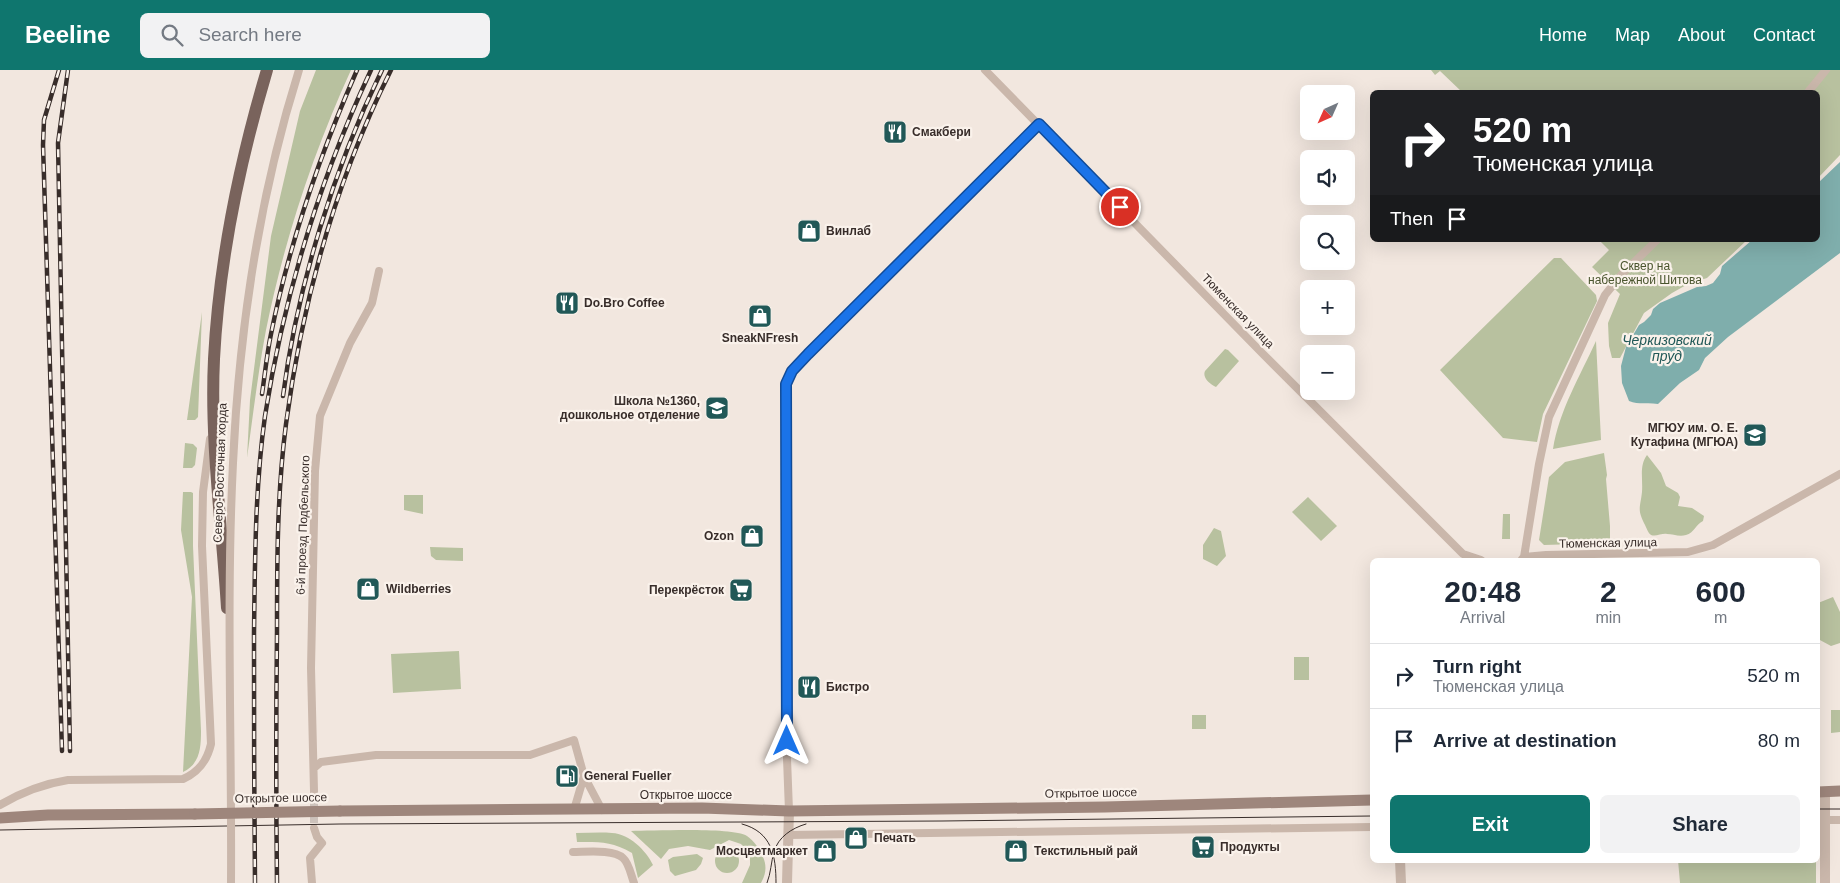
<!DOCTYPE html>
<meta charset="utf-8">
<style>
body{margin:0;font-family:Arial,sans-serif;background:#f2f2f3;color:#1f2937;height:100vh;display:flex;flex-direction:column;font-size:19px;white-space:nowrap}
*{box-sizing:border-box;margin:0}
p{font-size:16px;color:#747a83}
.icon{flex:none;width:28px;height:28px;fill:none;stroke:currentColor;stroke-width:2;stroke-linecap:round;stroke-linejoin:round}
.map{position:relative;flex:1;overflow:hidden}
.panel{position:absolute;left:1370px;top:488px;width:450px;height:305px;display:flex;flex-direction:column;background:#fff;border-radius:8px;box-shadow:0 5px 20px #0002}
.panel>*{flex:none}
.banner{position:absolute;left:1370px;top:20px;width:450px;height:152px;border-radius:8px;box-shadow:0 5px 20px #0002;background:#202124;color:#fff;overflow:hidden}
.needle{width:32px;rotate:225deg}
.fabs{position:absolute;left:1300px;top:15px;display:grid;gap:10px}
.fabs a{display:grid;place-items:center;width:55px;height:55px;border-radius:8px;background:#fff;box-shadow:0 5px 20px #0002;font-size:25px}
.pin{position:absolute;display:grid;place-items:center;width:42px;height:42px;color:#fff;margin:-21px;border:2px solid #fff;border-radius:50%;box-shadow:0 1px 5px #0007}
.me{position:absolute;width:55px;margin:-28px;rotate:0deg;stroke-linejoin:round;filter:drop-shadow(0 0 4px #0008)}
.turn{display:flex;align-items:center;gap:18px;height:105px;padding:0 20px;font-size:22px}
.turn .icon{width:65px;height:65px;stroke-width:2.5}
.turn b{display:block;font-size:35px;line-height:42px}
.then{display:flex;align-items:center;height:48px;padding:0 20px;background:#0003;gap:10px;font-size:19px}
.eta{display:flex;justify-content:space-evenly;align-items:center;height:85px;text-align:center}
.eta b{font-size:30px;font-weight:700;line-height:35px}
.action{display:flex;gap:10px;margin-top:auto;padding:10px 20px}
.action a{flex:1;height:58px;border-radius:8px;background:#0f766e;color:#fff;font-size:20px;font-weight:700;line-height:58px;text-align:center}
.action a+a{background:#f2f2f3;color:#1f2937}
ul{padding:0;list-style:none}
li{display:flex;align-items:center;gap:15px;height:65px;padding:0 20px;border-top:1px solid #e0e1e3}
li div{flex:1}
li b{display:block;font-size:19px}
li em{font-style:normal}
header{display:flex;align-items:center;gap:30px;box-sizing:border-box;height:70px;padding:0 25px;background:#0f766e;color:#fff}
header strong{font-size:24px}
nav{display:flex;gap:28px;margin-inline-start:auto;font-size:18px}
.search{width:350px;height:45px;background:#f2f2f3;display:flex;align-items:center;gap:12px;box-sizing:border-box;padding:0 18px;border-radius:8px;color:#747a83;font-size:19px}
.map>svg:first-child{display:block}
.green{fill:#b8c19f}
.water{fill:#7faeac}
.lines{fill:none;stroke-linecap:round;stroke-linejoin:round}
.minor-tunnel{stroke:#cdc2bb;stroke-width:8;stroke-dasharray:8 4;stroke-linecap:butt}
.minor{stroke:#cab7ab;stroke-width:8}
.tertiary{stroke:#cab7ab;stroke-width:10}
.secondary{stroke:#9e867c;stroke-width:11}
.primary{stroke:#79635c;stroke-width:12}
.tram{stroke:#382d2a;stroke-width:1}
.rail-casing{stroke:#382d2a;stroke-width:4.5}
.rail{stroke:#faf2eb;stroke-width:2.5;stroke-dasharray:8;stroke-linecap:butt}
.minor-bridge{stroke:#cab7ab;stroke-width:8}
.secondary-bridge{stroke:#9e867c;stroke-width:11}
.route-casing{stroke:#114b97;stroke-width:12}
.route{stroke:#1a73e8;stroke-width:9}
.labels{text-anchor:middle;stroke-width:4.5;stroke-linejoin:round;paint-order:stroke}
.poi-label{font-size:12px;font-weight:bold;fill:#382d2a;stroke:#faf2eb;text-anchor:start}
.park-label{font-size:12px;fill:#4a552e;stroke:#faf2eb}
.street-label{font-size:12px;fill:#382d2a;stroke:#faf2eb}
.water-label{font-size:14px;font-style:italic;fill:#215857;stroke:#faf2eb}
</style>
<header>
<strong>Beeline</strong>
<div class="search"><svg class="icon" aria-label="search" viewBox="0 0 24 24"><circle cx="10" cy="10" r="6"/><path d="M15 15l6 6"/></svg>Search here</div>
<nav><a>Home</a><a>Map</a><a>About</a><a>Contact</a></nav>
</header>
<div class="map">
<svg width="1840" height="813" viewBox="0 0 1840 813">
<rect width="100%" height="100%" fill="#f2e7df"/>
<!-- green -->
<path class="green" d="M316,0H351C313,83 284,171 266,260C258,302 253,346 247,388L250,330L271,166L300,41Z
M1431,0H1840V85L1818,108V22H1462L1440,1L1435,5Z
M1599,170H1747L1707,208L1688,214L1672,223L1644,243L1620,288H1612L1609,276L1608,253L1620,224L1592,197L1609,180Z
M1554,188H1561L1596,225L1597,231L1543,344L1537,372L1503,368L1440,300Z
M202,242L198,347L195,350H187Z
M1596,271L1601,370L1553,379C1559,341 1580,306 1596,271Z
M1225,279L1228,280L1239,291L1216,317C1210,314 1202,308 1205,301Z
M185,373L193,374L197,378L195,395L192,398H183Z
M1604,383L1607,405L1606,409L1610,456V473L1544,475L1539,470L1549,407L1565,392Z
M1647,385L1661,403L1666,416L1678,423L1680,427L1678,436L1692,438L1704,446L1703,451C1696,454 1694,463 1686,465C1679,467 1673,464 1667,464C1662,463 1656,467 1651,465C1648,463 1647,459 1645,455C1637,439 1640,439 1642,422C1643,408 1639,396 1647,385Z
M183,422H191L193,423V476L201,661C201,678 200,694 183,702L192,527L181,460Z
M404,425H423V444L404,440Z
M1308,427L1337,456L1321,471L1292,442Z
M1503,444H1510V469H1502Z
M1214,458L1221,461L1226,486L1217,496L1203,489V475Z
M430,477L463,478V491L436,490L431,486Z
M1833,527L1840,542V573L1831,576L1818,569V533Z
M459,581L461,619L393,623L391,584Z
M1294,587H1309V610H1294Z
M1831,640H1840V662L1831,663Z
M1192,645H1206V659H1192Z
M631,761C653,761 732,757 747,766C754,771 760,779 763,787C767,796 766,804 761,813H742L750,795V784L741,774L729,770L710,780L688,776L669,779L661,789Z
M576,763C588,763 600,762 612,763C629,764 646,780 653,795L638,808L632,783C611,771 600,772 577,772Z
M715 791a12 12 0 1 1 24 0a12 12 0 1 1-24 0Z
M697,784L703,788L701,794L696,800L675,806L670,801L668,790L673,787Z
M1678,790H1816V813H1680Z"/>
<!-- water -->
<path class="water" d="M1840,92V183L1728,267L1705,288L1699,300L1680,313L1658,334C1648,332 1639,335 1629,331L1622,313L1621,296L1626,277L1639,255L1644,252L1651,245L1653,239L1660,233L1697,217L1706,216L1713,213L1720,204L1722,196L1752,170H1818V113Z"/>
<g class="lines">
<!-- minor-tunnel -->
<path class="minor-tunnel" d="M314,721V758"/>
<!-- minor -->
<path class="minor" d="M985,0L1262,283L1463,484L1481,490
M1808,22L1826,0
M1524,487L1539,394L1549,347L1605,225L1622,204L1657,170
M1522,489L1524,487L1546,485L1688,482L1713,475L1840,404
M314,698L321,692L376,685H530L574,670L584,706L602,740
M314,721L311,598L315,401L320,346L350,273L372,233L379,201
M0,735C22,722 42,714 68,710L183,709C199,702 207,691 211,674L202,476L203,422L210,369
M574,740L584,706
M789,741L787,688L786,314L788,307L797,296L1039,54
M1818,750H1840
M314,758L317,767L322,773
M788,765L1372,757
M573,782C586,782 614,779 623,788C629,793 631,805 634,813
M312,813L310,788L322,773"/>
<!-- tertiary -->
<path class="tertiary" d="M1825,722V813
M1400,790L1401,813
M787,813L789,741"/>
<!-- secondary -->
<path class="secondary" d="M1818,722L1840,721
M340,741L702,738L789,741L1105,737L1372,730
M0,748L48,745L195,744"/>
<!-- primary -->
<path class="primary" d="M227,538C222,455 210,372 214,289C219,191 239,94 267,0"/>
<!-- tram -->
<path class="tram" d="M1818,739H1840
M742,754C772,762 776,786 776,813
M0,760L340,754L942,751L1372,746
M767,813C771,803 771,792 774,782C778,767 792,758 806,754"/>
<!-- rail casing -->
<g class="rail-casing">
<path id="rail" d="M59,0L44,50L43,75L62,681
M68,0L58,73L70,681
M262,324C265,304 267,283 271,264C289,175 321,82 357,0
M283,326C297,217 334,98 382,0
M255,813C254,730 254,646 254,563C255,491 255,417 265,346C284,225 319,111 371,0
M277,813C276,730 276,646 277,563C277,493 277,423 286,354C302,233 336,110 391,0"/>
</g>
<!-- rail -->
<use href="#rail" class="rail"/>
<!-- minor-bridge -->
<path class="minor-bridge" d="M231,813C232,674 226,532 233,393C239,260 259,127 299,0"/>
<!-- secondary-bridge -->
<path class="secondary-bridge" d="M195,744L340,741"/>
</g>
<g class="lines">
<!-- route casing -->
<g class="route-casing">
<path id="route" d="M787,671L786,314L792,301L808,284L1039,54L1120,137"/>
</g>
<!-- route -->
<use href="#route" class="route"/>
</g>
<!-- icons -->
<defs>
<g id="restaurant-square" transform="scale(1.25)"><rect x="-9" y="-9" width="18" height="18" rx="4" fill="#215857" stroke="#faf2eb"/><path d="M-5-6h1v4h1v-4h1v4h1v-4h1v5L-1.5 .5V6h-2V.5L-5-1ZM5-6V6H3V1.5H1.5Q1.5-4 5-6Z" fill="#fff"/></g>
<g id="shop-square" transform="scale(1.25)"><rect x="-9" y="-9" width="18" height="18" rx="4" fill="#215857" stroke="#faf2eb"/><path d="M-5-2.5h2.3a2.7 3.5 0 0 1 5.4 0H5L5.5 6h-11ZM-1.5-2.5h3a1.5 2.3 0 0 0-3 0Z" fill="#fff"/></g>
<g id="school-square" transform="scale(1.25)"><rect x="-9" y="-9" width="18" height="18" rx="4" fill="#215857" stroke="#faf2eb"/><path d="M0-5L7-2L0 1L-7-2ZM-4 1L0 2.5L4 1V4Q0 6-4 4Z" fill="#fff"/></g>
<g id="university-square" transform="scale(1.25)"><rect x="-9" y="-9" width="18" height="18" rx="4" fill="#215857" stroke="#faf2eb"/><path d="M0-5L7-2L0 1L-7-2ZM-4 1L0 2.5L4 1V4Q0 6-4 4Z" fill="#fff"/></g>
<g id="supermarket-square" transform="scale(1.25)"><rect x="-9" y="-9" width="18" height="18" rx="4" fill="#215857" stroke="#faf2eb"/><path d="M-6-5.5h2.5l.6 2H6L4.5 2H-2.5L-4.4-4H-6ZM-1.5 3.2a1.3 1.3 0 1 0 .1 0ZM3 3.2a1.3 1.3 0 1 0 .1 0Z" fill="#fff"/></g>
<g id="fuel-square" transform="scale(1.25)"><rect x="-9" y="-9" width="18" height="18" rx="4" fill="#215857" stroke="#faf2eb"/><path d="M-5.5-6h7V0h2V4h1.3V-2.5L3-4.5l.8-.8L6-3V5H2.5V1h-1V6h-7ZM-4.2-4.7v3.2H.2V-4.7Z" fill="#fff"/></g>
</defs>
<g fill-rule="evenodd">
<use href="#restaurant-square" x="895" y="62"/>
<use href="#shop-square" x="809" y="161"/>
<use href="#restaurant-square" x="567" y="233"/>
<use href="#shop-square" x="760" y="246"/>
<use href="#school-square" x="717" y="338"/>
<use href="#university-square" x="1755" y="365"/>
<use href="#shop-square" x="752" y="466"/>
<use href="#shop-square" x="368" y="519"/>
<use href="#supermarket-square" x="741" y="520"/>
<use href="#restaurant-square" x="809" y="617"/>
<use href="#fuel-square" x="567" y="706"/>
<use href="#shop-square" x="856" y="768"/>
<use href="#supermarket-square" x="1203" y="777"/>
<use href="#shop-square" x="825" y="781"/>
<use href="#shop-square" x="1016" y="781"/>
</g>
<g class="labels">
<!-- poi labels -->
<g class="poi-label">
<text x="912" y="66">Смакбери</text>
<text x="826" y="165">Винлаб</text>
<text x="584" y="237">Do.Bro Coffee</text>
<text x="760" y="272" text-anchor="middle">SneakNFresh</text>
<text x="700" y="335" text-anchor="end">Школа №1360,<tspan x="700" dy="14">дошкольное отделение</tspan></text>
<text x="1738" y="362" text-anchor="end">МГЮУ им. О. Е.<tspan x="1738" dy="14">Кутафина (МГЮА)</tspan></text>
<text x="734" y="470" text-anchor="end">Ozon</text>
<text x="386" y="523">Wildberries</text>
<text x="724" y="524" text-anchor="end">Перекрёсток</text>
<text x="826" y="621">Бистро</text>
<text x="584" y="710">General Fueller</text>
<text x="874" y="772">Печать</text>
<text x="1220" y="781">Продукты</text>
<text x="808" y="785" text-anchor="end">Мосцветмаркет</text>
<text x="1034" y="785">Текстильный рай</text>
</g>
<!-- park labels -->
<g class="park-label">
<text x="1645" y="200">Сквер на<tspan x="1645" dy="14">набережной Шитова</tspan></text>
</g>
<!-- street labels -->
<g class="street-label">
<text transform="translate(1238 241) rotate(46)" y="4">Тюменская улица</text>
<text transform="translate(220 403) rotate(-88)" y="4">Северо-Восточная хорда</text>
<text transform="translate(303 455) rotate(-88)" y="4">6-й проезд Подбельского</text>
<text transform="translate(1608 473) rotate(-1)" y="4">Тюменская улица</text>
<text transform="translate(1091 723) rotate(-1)" y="4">Открытое шоссе</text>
<text x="686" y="729">Открытое шоссе</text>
<text transform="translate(281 728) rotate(-1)" y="4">Открытое шоссе</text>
</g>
<!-- water labels -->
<g class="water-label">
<text x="1667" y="275">Черкизовский<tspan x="1667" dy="16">пруд</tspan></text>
</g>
</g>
</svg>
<div class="fabs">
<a><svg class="needle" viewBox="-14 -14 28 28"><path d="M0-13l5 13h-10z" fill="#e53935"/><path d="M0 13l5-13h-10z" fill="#747a83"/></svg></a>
<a><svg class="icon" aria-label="sound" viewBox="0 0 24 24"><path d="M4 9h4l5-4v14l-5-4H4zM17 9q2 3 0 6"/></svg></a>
<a><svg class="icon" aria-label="search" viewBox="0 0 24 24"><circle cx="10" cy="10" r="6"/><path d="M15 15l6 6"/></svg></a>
<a>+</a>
<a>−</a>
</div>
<div class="pin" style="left:1120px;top:137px;background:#d93025"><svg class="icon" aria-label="arrive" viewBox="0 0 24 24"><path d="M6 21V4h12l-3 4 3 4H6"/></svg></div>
<svg class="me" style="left:787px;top:671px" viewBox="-20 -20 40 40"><path d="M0-17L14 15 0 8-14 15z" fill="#1a73e8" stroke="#fff" stroke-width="4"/></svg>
<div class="banner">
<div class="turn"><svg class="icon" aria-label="right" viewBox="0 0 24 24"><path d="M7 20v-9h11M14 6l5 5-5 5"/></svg><div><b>520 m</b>Тюменская улица</div></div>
<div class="then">Then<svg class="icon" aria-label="arrive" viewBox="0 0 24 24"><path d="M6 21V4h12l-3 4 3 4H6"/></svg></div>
</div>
<section class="panel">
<div class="eta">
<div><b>20:48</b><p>Arrival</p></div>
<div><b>2</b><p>min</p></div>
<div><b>600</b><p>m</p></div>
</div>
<ul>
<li><svg class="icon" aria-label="right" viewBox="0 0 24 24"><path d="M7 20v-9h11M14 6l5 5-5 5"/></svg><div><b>Turn right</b><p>Тюменская улица</p></div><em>520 m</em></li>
<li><svg class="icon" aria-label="arrive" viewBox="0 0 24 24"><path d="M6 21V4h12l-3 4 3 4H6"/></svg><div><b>Arrive at destination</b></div><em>80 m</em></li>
</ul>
<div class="action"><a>Exit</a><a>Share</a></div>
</section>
</div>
